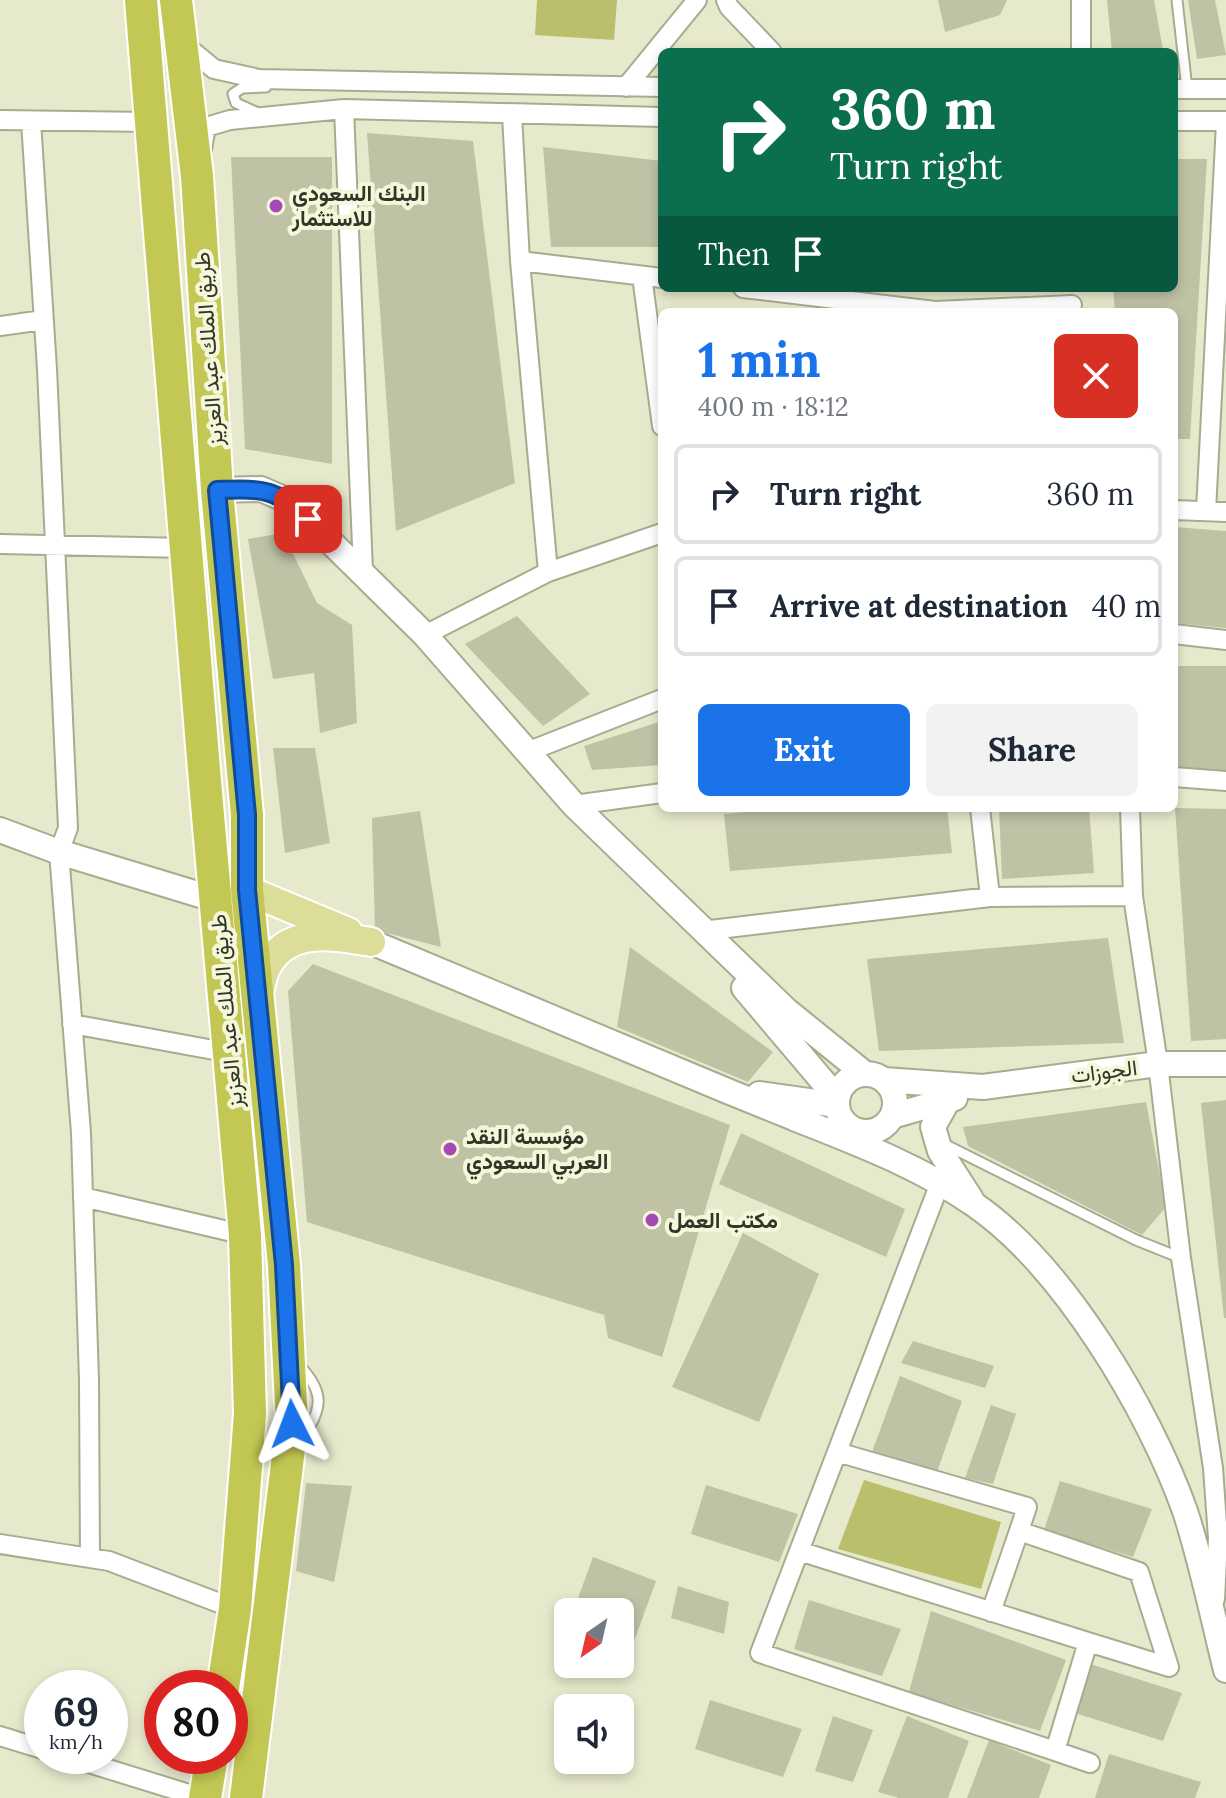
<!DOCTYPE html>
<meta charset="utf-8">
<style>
body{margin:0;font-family:Lora,Vazirmatn,serif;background:#f2f2f3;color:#1f2937;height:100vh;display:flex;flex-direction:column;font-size:30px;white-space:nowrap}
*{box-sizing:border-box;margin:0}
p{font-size:26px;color:#747a83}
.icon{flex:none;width:44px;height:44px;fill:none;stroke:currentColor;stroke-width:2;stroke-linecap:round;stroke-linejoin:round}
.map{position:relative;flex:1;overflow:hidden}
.details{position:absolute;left:658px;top:308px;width:520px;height:504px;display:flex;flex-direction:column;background:#fff;border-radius:12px;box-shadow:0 4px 12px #0003}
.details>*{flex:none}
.top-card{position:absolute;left:658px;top:48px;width:520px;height:244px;border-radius:12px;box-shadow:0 4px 12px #0003;background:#0b6e4f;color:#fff;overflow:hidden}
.needle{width:52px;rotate:214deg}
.buttons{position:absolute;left:554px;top:1598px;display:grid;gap:16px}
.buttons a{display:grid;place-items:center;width:80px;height:80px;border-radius:12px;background:#fff;box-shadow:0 4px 12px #0003;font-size:40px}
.speed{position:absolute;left:24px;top:1670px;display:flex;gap:16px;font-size:40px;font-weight:700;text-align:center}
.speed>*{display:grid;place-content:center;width:104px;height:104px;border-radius:50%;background:#fff;box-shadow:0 4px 12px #0003;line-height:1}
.speed small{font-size:20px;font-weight:400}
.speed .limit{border:12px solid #d22;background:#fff;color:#111}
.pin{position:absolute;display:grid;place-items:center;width:68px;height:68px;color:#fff;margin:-34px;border-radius:16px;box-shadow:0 4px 12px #0006}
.me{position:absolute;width:88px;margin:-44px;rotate:357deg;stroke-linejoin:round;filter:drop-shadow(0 0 6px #0008)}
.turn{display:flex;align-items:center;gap:28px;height:168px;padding:0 40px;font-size:36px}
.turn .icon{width:104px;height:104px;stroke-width:2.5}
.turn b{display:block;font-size:56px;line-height:68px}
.then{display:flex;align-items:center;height:76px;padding:0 40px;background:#0003;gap:16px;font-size:30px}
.round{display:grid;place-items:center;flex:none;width:84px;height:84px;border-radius:12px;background:#f2f2f3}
.headline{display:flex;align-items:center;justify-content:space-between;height:136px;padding:0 40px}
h1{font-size:48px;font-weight:800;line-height:60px;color:#1a73e8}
.button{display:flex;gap:16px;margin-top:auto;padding:16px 40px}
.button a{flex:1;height:92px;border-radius:12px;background:#1a73e8;color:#fff;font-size:32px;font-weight:800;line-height:92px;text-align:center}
.button a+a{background:#f2f2f3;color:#1f2937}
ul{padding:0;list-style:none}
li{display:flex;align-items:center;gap:24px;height:100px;margin:0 16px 12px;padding:0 24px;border:4px solid #e0e1e3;border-radius:12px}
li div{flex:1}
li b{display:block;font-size:30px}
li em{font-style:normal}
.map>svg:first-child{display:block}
.green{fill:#babf6b}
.building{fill:#bfc2a5}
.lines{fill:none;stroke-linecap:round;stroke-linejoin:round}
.lane-casing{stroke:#a9ab8f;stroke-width:13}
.street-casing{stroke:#a9ab8f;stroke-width:22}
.secondary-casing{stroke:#a9ab8f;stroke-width:28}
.primary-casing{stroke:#fff;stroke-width:32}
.highway-casing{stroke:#fff;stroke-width:36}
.lane{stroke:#fff;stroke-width:9}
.street{stroke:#fff;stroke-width:18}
.secondary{stroke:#fff;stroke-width:24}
.primary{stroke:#dbdd98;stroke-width:28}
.highway{stroke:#c3c753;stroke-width:32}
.route-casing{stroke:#114b97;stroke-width:20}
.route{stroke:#1a73e8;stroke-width:14}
.poi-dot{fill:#a54ab5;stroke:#f4f7d9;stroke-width:3}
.labels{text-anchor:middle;stroke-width:8;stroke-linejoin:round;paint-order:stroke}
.poi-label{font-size:22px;font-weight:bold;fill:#343529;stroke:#f4f7d9;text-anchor:start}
.street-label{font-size:22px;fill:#343529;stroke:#f4f7d9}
</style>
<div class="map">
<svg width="1226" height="1798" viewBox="0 0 1226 1798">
<rect width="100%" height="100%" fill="#e7e9cc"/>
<!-- green -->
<path class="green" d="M537,0H617L614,40L535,35Z
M864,1480L1001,1522L981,1589L838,1549Z"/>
<!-- building -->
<path class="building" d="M938,0H1007L1000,15L945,32Z
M1107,0H1154L1163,50L1112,52Z
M1188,0H1215L1226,55L1197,59Z
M367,133L473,141L515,483L396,531Z
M543,147L662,161V247H551Z
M231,157H332V464L245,449Z
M1174,159H1207L1190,439H1174V312H1115L1113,288H1174Z
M1174,527L1226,531V628L1174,623Z
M283,533L317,603L352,625L357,723L320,733L314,673L273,679L248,539Z
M517,616L590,694L543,726L465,644Z
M1174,666H1226V770L1179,769L1174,743Z
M662,721V765L592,770L584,746Z
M273,748H315L330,843L285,853Z
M791,808H947L952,853L730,871L724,814Z
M999,808H1089L1094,873L1002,879Z
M1175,808L1226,809V1039L1191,1041Z
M420,811L441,947L375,930L372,818Z
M1108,938L1124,1043L879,1051L867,959Z
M630,947L773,1052L748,1082L617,1027Z
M313,964L730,1125L662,1357L608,1338L604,1315L307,1222L288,991Z
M1226,1100V1318H1224L1201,1103Z
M1146,1102L1166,1207L1142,1235L968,1146L963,1127Z
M741,1133L905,1209L886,1257L719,1184Z
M743,1233L819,1274L759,1422L672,1387Z
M913,1341L994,1366L985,1388L901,1363Z
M900,1376L962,1401L937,1472L872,1452Z
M991,1405L1016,1414L993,1484L965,1478Z
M1060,1481L1152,1509L1133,1557L1044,1530Z
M306,1483L352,1486L334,1582L296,1571Z
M706,1485L798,1514L779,1562L691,1534Z
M593,1557L656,1581L630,1652L620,1649V1612H573Z
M678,1586L729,1602L724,1634L671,1618Z
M809,1600L901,1629L882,1676L794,1649Z
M931,1611L1066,1660L1040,1731L909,1692Z
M1090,1664L1182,1693L1163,1741L1075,1713Z
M710,1700L802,1729L783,1777L695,1749Z
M833,1716L873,1730L853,1782L815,1771Z
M907,1716L969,1741L948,1798H899L878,1792Z
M989,1740L1051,1765L1039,1798H967Z
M1109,1754L1201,1782L1195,1798H1095Z"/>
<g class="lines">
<!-- lane casing -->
<g class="lane-casing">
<path id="lane" d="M1177,0L1187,89
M258,113L236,103L233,94L242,88L266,87
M942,1143L1136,1240L1181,1258
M297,1363C324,1390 325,1408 301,1439"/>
</g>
<!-- street casing -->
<g class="street-casing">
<path id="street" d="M726,0L729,7L772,52
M1081,0V52
M180,41L214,69L259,79L662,87
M626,87L697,0
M1174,89H1226
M344,109L363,571
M512,115L520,261L662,278
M0,120L151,122
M31,121L47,369L68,828L59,852L81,1133L89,1380L90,1558
M1174,121H1226
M202,149L206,127L230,120L344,109L662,117
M520,261L548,572
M642,276L662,426
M743,288L935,311L1072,305
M0,326L43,320
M1174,510L1226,512
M1206,511L1226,123
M0,544L186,548
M1174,634L1226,640
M425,635L548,572L662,533
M527,752L662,699
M1174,777L1226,781
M574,805L662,793
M980,808L990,897
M1130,808L1133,896L1158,1064L1181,1258L1213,1468L1218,1538L1215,1599
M702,931L990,897L1133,896
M72,1024L230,1053
M83,1197L245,1235
M837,1452L1027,1507L1019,1531
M0,1544L109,1561L235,1609
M799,1551L1088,1642L1055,1751L760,1653C820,1497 880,1340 940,1183
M991,1612L1019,1531L1139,1572L1169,1667L1088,1642
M0,1736L42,1749
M1055,1751L1090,1763
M66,1756L202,1798"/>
</g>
<!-- secondary casing -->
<g class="secondary-casing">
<path id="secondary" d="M217,490L261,489L289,501L425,635L574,805L786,1010L865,1074
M0,830L59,852L217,900
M371,942L725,1090L794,1118L808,1121
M744,988L837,1098
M837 1103a29 29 0 1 1 58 0a29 29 0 1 1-58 0Z
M884,1080L983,1087L1158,1064H1226
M759,1094L837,1105
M948,1100L933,1127L940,1151L971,1199
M892,1116L955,1098
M794,1118C857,1143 919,1166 975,1205C1064,1267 1149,1410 1185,1511C1202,1563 1213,1618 1226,1670"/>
</g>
<!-- primary casing -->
<g class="primary-casing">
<path id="primary" d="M247,890L348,932
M258,997C261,987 262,975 267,966C289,926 334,936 371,942"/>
</g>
<!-- highway casing -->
<g class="highway-casing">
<path id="highway" d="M141,0L204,770L245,1235L250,1414L235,1609L223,1688
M176,0L197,176L217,490L247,815V890L284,1265L292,1424L246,1798
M205,1798L212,1756"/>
</g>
<!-- lane -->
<use href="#lane" class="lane"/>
<!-- street -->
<use href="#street" class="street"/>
<!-- secondary -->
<use href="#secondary" class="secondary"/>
<!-- primary -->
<use href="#primary" class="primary"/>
<!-- highway -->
<use href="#highway" class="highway"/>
</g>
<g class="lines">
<!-- route casing -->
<g class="route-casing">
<path id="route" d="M292,1424L284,1265L247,890V815L217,490C261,489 275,487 308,519"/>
</g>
<!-- route -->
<use href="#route" class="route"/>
</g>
<!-- markers -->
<g class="poi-dot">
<circle cx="276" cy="206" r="8"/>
<circle cx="450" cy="1149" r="8"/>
<circle cx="652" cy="1220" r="8"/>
</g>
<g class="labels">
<!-- poi labels -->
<g class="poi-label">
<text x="292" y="201">البنك السعودي<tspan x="292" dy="25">للاستثمار</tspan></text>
<text x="466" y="1144">مؤسسة النقد<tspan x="466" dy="25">العربي السعودي</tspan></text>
<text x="668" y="1228">مكتب العمل</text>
</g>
<!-- street labels -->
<g class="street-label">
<text transform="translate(208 349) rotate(-94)" y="8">طريق الملك عبد العزيز</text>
<text transform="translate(226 1011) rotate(-95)" y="8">طريق الملك عبد العزيز</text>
<text transform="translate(1104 1071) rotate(-7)" y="8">الجوزات</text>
</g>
</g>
</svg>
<div class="buttons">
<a><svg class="needle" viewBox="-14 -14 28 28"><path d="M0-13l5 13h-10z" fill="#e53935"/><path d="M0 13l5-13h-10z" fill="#747a83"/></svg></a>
<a><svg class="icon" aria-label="sound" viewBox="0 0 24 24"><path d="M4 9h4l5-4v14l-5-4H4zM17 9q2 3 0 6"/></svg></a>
</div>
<div class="speed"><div>69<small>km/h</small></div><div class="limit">80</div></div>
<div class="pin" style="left:308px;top:519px;background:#d93025"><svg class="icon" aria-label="arrive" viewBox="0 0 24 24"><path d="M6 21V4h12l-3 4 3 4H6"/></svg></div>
<svg class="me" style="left:292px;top:1424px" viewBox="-20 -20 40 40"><path d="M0-17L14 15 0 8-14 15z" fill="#1a73e8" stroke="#fff" stroke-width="4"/></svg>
<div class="top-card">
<div class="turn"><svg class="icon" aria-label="right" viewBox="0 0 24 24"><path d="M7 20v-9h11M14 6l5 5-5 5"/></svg><div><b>360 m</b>Turn right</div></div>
<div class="then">Then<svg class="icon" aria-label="arrive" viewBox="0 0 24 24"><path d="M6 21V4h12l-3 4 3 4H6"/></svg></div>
</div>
<section class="details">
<div class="headline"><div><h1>1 min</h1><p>400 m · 18:12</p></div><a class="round" style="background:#d93025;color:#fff"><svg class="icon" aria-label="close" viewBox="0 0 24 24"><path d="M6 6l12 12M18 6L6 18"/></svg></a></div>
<ul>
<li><svg class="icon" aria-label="right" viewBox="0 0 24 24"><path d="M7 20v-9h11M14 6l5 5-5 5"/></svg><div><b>Turn right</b></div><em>360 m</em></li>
<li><svg class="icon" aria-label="arrive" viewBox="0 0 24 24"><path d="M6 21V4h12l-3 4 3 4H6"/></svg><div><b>Arrive at destination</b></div><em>40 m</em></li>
</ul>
<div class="button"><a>Exit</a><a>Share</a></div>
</section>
</div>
